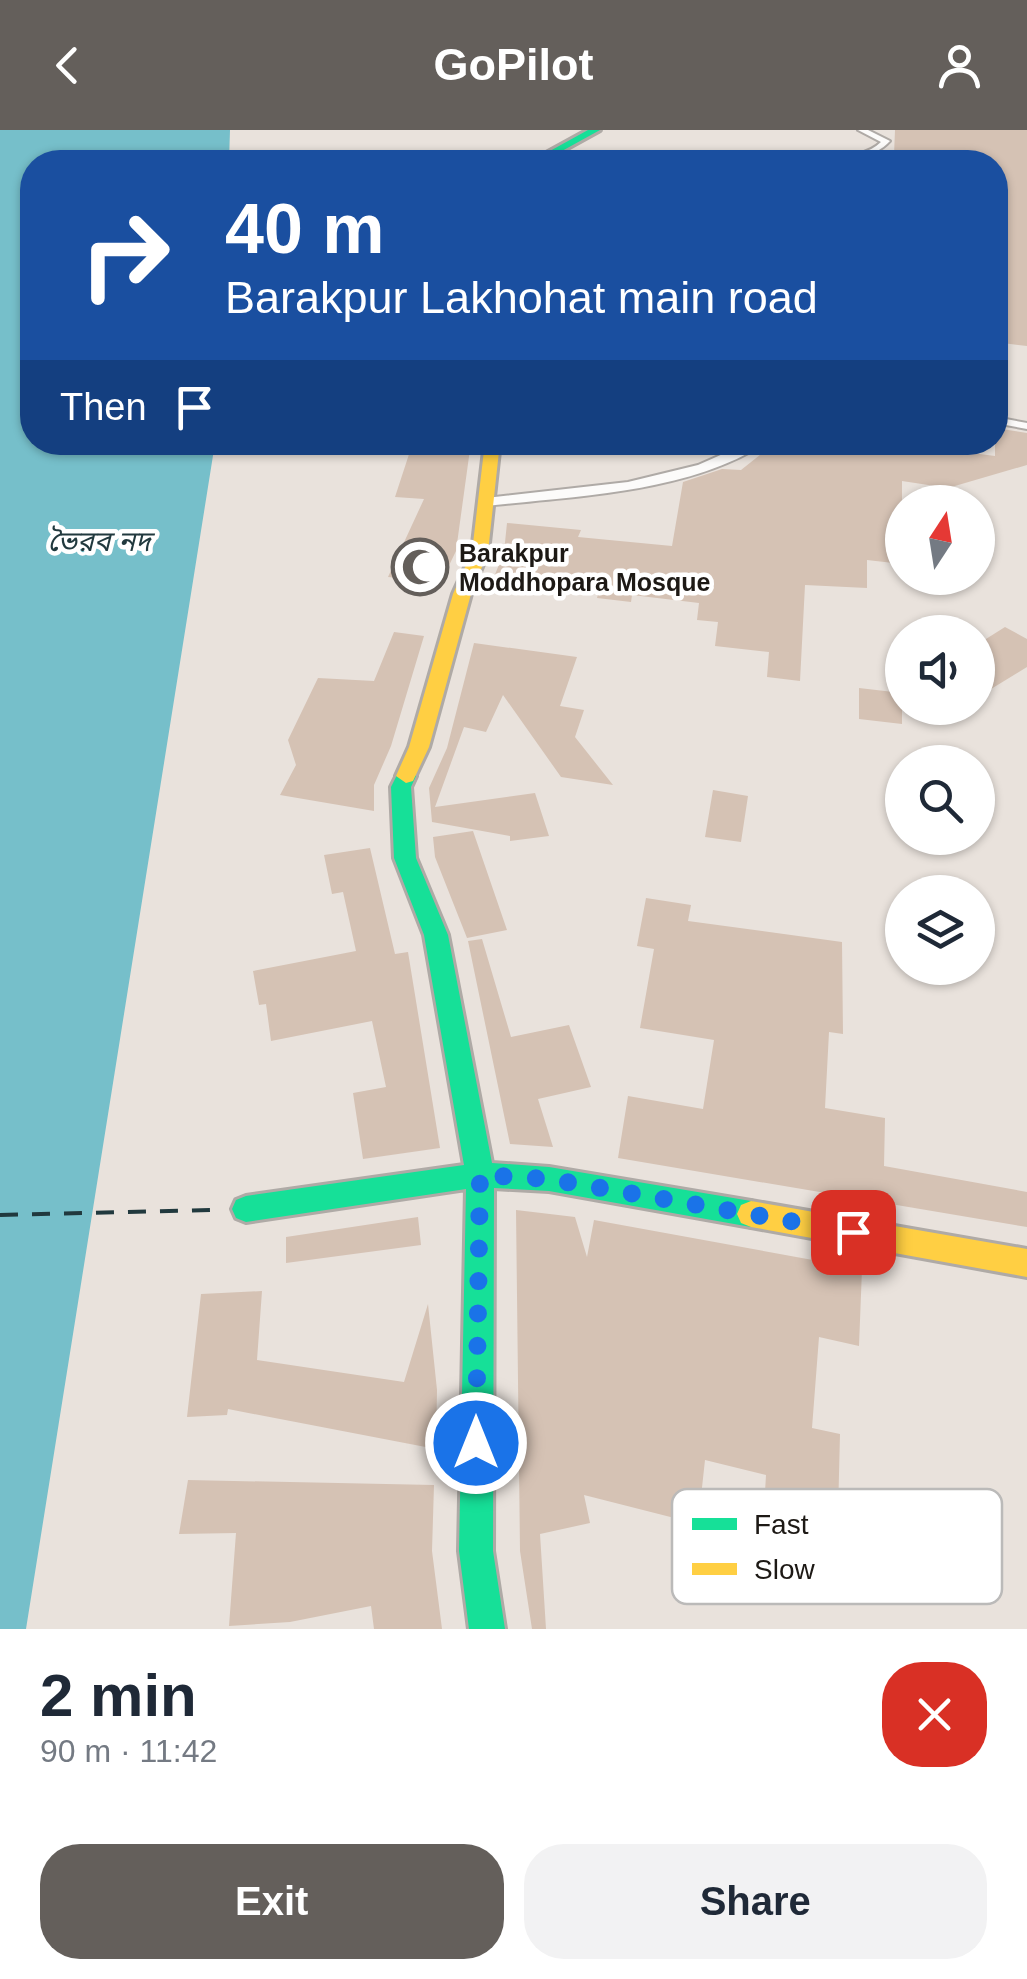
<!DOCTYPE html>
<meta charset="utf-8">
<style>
body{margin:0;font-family:Arial,"Noto Sans Bengali",sans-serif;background:#f2f2f3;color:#1f2937;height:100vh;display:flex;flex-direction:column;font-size:38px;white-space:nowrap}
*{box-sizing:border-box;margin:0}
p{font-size:32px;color:#747a83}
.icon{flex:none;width:55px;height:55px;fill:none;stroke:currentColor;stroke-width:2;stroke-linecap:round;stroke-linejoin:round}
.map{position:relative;height:1499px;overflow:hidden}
.details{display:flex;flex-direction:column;background:#fff;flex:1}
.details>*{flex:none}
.hud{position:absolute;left:20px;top:20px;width:988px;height:305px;border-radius:40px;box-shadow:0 2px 8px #0004;background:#1a4fa0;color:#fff;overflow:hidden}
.needle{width:65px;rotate:12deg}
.controls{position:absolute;left:885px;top:355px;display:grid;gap:20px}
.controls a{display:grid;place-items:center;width:110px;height:110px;border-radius:50%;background:#fff;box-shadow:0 2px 8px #0004;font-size:50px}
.pin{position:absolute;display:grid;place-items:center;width:85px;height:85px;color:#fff;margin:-42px;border-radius:20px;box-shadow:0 5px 15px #0006}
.me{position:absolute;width:110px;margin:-55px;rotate:0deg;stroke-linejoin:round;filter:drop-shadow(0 0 8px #0008)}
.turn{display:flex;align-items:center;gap:35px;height:210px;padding:0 40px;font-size:45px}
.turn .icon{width:130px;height:130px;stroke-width:2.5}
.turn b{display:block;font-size:70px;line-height:85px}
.then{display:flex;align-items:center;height:95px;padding:0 40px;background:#0003;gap:20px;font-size:38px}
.round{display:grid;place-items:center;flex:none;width:105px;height:105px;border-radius:40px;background:#f2f2f3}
.headline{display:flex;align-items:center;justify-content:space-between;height:170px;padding:0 40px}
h1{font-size:60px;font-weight:700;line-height:75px}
.primary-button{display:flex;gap:20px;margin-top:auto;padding:20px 40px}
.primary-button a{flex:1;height:115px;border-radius:40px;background:#645f5b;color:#fff;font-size:40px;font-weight:700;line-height:115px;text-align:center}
.primary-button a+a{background:#f2f2f3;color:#1f2937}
header{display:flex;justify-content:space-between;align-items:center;height:130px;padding:0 40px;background:#645f5b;color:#fff;font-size:45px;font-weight:700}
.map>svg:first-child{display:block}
.water{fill:#76bfca}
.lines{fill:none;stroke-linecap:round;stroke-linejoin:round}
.ferry{stroke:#21393e;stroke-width:4;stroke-dasharray:18 14;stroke-linecap:butt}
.building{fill:#d5c2b4}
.lane-casing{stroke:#afaaa6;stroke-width:4}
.fast-casing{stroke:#afaaa6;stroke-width:6}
.slow-casing{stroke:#afaaa6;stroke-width:6}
.lane{fill:#fcfbfa;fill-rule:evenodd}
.fast{fill:#16e098;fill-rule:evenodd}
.slow{fill:#ffcf43;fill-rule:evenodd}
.route{stroke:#1a73e8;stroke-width:18;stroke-dasharray:0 32.4}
.labels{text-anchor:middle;stroke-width:9;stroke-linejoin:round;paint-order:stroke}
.far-poi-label{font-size:25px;font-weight:bold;fill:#1d1915;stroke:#fff;text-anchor:start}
.far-water-label{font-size:28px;font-style:italic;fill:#21393e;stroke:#fff}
.key{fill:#fff;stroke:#bbbab9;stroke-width:2.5}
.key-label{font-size:28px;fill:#1d1915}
</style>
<header><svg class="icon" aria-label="back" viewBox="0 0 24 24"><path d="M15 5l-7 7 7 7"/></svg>GoPilot<svg class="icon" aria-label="person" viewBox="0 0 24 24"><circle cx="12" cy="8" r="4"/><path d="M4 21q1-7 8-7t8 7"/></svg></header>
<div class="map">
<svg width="1027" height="1499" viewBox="0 0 1027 1499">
<rect width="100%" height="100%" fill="#e9e2dc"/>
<!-- water -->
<path class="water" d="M0,0H230L229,32H32V312L215,313L26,1499H0Z"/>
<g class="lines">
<!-- ferry -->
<path class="ferry" d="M0,1085L215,1080"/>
</g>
<!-- building -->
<path class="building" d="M895,0H1027V216L995,212V32L894,25Z
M995,298L1027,303V335L948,358L902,351V372L899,373H902V434L867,430V458L805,455L800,551L767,547L769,522L715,516L718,492L697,490L699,473L632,465L631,472L597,468L600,456L494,447L504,422L507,393L581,400L578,407L672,416L683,352L722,339L741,340L775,313L846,324L847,312H887L995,326Z
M413,312H471L456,421L441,452L388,447L424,369L395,367Z
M1005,497L1027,509V537L978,567V514Z
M394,502L424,506L391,616L374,655V681L280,665L296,635L288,610L318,548L374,551Z
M474,513L577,527L560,576L584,580L575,607L613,655L561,647L503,565L486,602L464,597L435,677L535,663L549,706L510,711V706L432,692L429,658L447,618Z
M859,558L902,563V594L859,589Z
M713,660L748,666L741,712L705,707Z
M473,701L507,800L467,808L435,727L433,707Z
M370,718L395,824L408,822L440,1018L363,1029L353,963L386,957L372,891L271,911L266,874L259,875L253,841L356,821L343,762L332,764L324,725Z
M646,768L691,775L688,791L842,812L843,904L829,902L825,978L885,988L884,1036L1027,1062V1097L618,1028L628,966L703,979L714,910L640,898L654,819L637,816Z
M482,809L511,907L569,895L591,957L538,969L553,1017L510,1014L468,811Z
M516,1080L575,1087L587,1127L594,1090L862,1139L859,1216L819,1207L812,1298L840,1304L836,1465L760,1447L766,1345L705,1330L698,1394L584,1365L590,1393L540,1404L546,1499H532L520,1421Z
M418,1087L421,1115L286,1133V1107Z
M262,1161L257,1230L404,1252L428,1174L437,1260L436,1319L228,1279L227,1285L187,1287L201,1164Z
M188,1350L434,1355L432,1421L442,1499H374L371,1476L290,1492L229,1496L236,1403L179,1404Z"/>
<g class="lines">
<!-- lane casing -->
<g class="lane-casing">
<path id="lane" d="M858,0H868L890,11C871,33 822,34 794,32C821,20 858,34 881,12Z
M995,287L1027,293V299L995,293Z
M750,312H767C690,363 575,366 486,376L480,372L486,368L628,352L698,335Z"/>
</g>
<!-- fast casing -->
<g class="fast-casing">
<path id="fast" d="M588,0H600L542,32H530Z
M406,639L416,646L411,657L416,728L448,805L492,1033L549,1037L751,1071L761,1075L765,1084L761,1093L751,1097L549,1061L494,1058L493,1421L505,1499H469L459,1421L466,1059L246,1092L236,1088L232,1079L236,1070L246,1066L464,1035L424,805L394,728L391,657L399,641Z"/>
</g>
<!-- slow casing -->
<g class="slow-casing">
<path id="slow" d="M485,312H500L488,422L471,464L429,617L413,651L406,653L396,646L409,617L453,464L472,422Z
M751,1071L1027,1119V1147L751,1097L741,1093L737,1084L741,1075Z"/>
</g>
<!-- lane -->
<use href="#lane" class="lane"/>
<!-- fast -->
<use href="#fast" class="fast"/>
<!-- slow -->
<use href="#slow" class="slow"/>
</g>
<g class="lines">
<!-- route -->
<path class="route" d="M476,1313L480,1045L549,1049L853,1102"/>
</g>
<!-- icons -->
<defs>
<g id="mosque-ring" transform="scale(2.875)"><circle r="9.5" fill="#fff" stroke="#645f5b" stroke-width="1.5"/><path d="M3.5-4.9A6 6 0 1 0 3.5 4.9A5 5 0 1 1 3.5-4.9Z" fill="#645f5b"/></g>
</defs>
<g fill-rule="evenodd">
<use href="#mosque-ring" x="420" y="437"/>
</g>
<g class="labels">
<!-- far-poi labels -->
<g class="far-poi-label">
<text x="459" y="432">Barakpur<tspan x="459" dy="29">Moddhopara Mosque</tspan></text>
</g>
<!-- far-water labels -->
<g class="far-water-label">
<text x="99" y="421">ভৈরব নদ</text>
</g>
</g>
<!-- legend -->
<rect x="672" y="1359" width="330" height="115" rx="15" class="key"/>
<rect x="692" y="1388" width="45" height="12" fill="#16e098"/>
<rect x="692" y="1433" width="45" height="12" fill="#ffcf43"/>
<g class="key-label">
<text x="754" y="1404">Fast</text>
<text x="754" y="1449">Slow</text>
</g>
</svg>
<div class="controls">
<a><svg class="needle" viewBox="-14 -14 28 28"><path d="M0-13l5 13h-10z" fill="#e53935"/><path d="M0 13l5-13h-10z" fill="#747a83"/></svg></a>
<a><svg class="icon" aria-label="sound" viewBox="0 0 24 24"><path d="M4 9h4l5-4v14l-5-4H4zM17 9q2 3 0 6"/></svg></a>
<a><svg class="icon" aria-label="search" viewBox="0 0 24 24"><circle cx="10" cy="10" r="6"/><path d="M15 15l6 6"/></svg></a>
<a><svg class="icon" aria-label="layers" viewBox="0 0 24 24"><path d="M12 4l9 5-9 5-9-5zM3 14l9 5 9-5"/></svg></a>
</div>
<div class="pin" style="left:853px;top:1102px;background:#d93025"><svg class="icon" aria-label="arrive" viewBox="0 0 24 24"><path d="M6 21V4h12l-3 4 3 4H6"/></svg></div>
<svg class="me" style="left:476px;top:1313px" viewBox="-20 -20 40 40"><circle r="17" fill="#1a73e8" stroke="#fff" stroke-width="3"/><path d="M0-11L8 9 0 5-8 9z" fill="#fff"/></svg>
<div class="hud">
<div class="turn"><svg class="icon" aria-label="right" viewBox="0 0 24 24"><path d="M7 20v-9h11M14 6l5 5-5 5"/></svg><div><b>40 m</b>Barakpur Lakhohat main road</div></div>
<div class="then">Then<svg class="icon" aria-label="arrive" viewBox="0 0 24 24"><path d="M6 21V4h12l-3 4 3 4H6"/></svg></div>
</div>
</div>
<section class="details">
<div class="headline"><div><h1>2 min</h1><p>90 m · 11:42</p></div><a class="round" style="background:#d93025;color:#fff"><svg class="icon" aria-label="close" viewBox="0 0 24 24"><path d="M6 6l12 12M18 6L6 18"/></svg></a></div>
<div class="primary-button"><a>Exit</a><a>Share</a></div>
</section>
